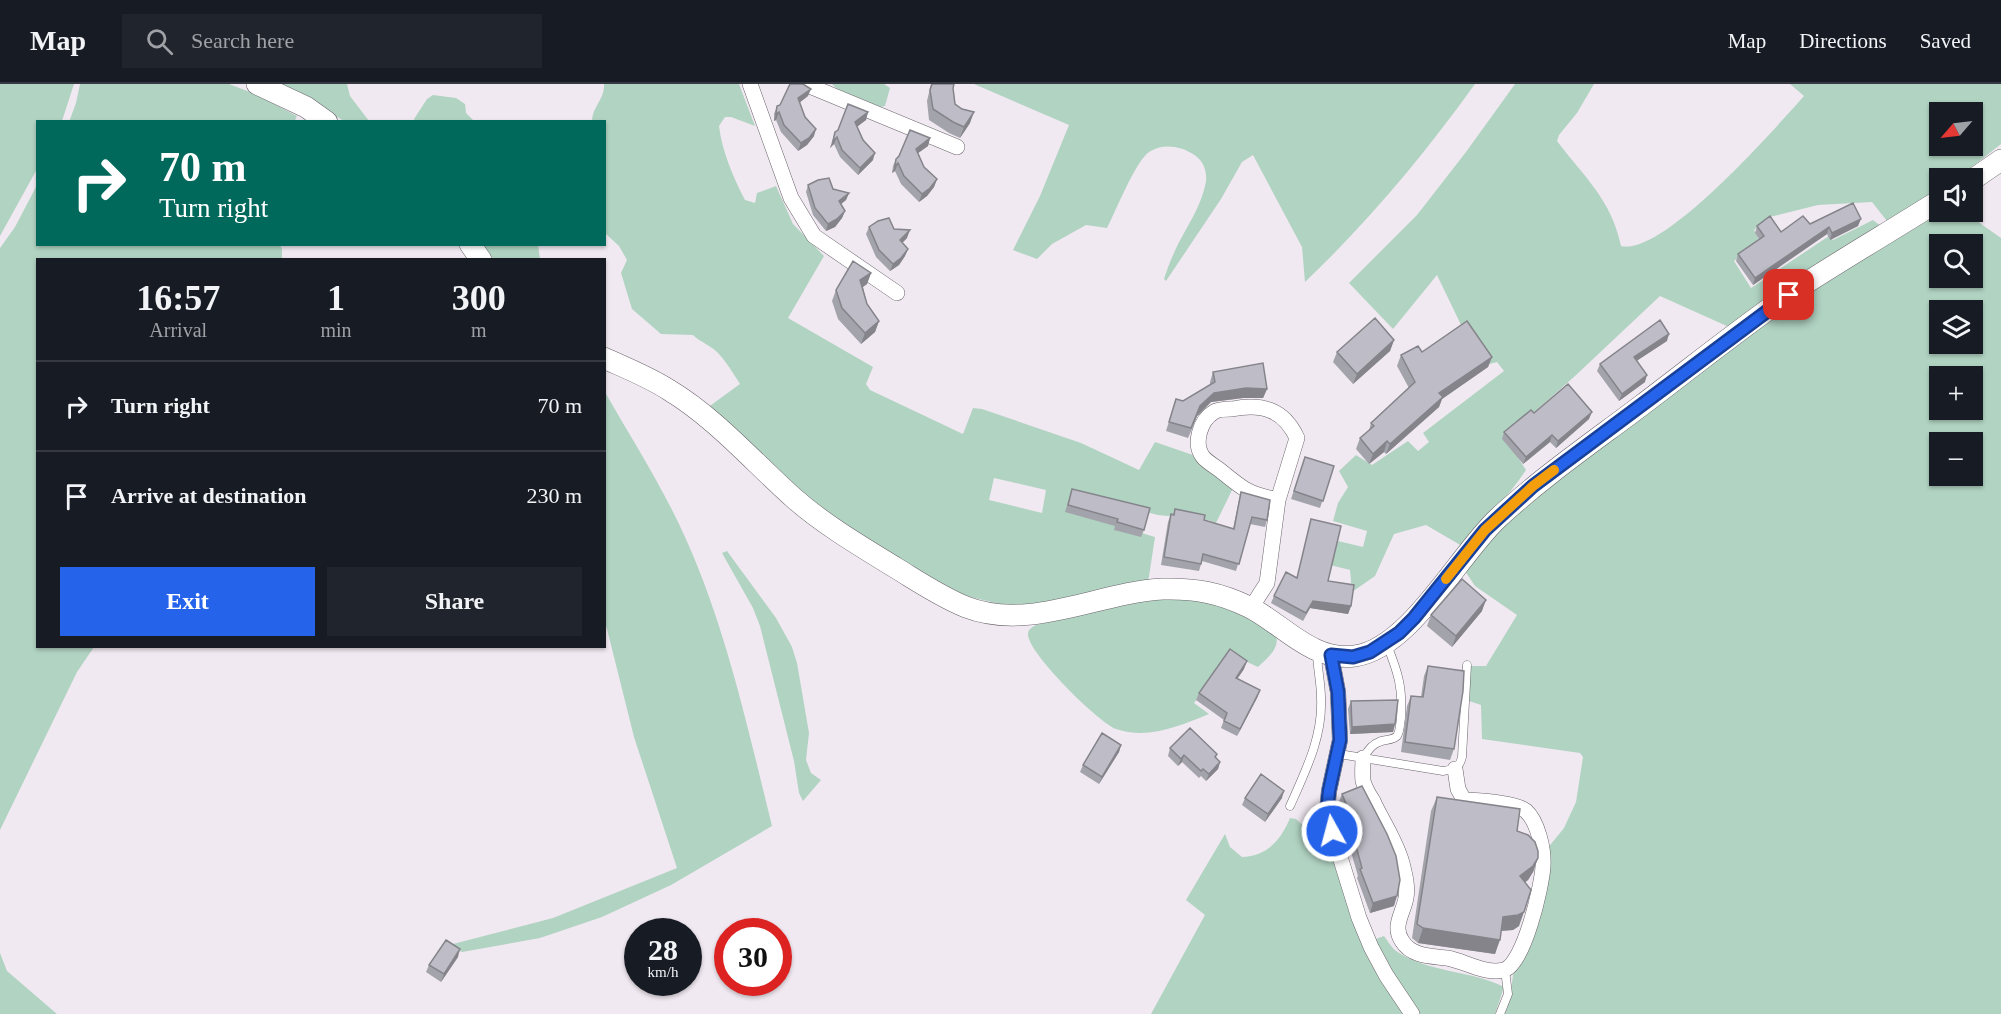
<!DOCTYPE html>
<meta charset="utf-8">
<style>
body{margin:0;font-family:"Times New Roman",serif;background:#20242c;color:#f1f3f6;height:100vh;display:flex;flex-direction:column;font-size:22px;white-space:nowrap}
*{box-sizing:border-box;margin:0}
p{font-size:20px;color:#9ea1a6}
.icon{flex:none;width:33px;height:33px;fill:none;stroke:currentColor;stroke-width:2;stroke-linecap:round;stroke-linejoin:round}
.map{position:relative;flex:1;overflow:hidden}
.details{position:absolute;left:36px;top:174px;width:570px;height:390px;display:flex;flex-direction:column;background:#171b24;border-radius:0px;box-shadow:0 2px 4px #0004}
.details>*{flex:none}
.hud{position:absolute;left:36px;top:36px;width:570px;height:126px;border-radius:0px;box-shadow:0 2px 4px #0004;background:#00695c;color:#fff;overflow:hidden}
.needle{width:39px;rotate:242deg}
.tools{position:absolute;left:1929px;top:18px;display:grid;gap:12px}
.tools a{display:grid;place-items:center;width:54px;height:54px;border-radius:0px;background:#171b24;box-shadow:0 2px 4px #0004;font-size:30px}
.speed{position:absolute;left:624px;top:834px;display:flex;gap:12px;font-size:30px;font-weight:700;text-align:center}
.speed>*{display:grid;place-content:center;width:78px;height:78px;border-radius:50%;background:#171b24;box-shadow:0 2px 4px #0004;line-height:1}
.speed small{font-size:15px;font-weight:400}
.speed .limit{border:9px solid #d22;background:#fff;color:#111}
.pin{position:absolute;display:grid;place-items:center;width:51px;height:51px;color:#fff;margin:-26px;border-radius:12px;box-shadow:0 3px 9px #0006}
.me{position:absolute;width:66px;margin:-33px;rotate:353deg;stroke-linejoin:round;filter:drop-shadow(0 0 4px #0008)}
.turn{display:flex;align-items:center;gap:21px;height:126px;padding:0 24px;font-size:27px}
.turn .icon{width:78px;height:78px;stroke-width:2.5}
.turn b{display:block;font-size:42px;line-height:51px}
.eta{display:flex;justify-content:space-evenly;align-items:center;height:102px;text-align:center}
.eta b{font-size:36px;font-weight:700;line-height:42px}
.button{display:flex;gap:12px;margin-top:auto;padding:12px 24px}
.button a{flex:1;height:69px;border-radius:0px;background:#2563eb;color:#fff;font-size:24px;font-weight:700;line-height:69px;text-align:center}
.button a+a{background:#20242c;color:#f1f3f6}
ul{padding:0;list-style:none}
li{display:flex;align-items:center;gap:18px;height:90px;padding:0 24px;border-top:2px solid #363941}
li div{flex:1}
li b{display:block;font-size:22px}
li em{font-style:normal}
header{display:flex;align-items:center;gap:36px;box-sizing:border-box;height:84px;padding:0 30px;background:#171b24;border-bottom:2px solid #363941}
header strong{font-size:28px}
nav{display:flex;gap:33px;margin-inline-start:auto;font-size:21px}
.search{width:420px;height:54px;background:#20242c;display:flex;align-items:center;gap:15px;box-sizing:border-box;padding:0 21px;border-radius:0px;color:#9ea1a6;font-size:22px}
.map>svg:first-child{display:block}
.green{fill:#b1d3c2;fill-rule:evenodd}
.lines{fill:none;stroke-linecap:round;stroke-linejoin:round}
.lane-casing{stroke:#6a646b;stroke-width:9}
.street-casing{stroke:#6a646b;stroke-width:16}
.secondary-casing{stroke:#6a646b;stroke-width:22}
.lane{stroke:#fff;stroke-width:8}
.street{stroke:#fff;stroke-width:15}
.secondary{stroke:#fff;stroke-width:21}
.wall{fill:#a3a3ab}
.shaded-wall{fill:#85848b}
.building{fill:#bebdc7;stroke:#85848b;stroke-width:1.5}
.route-casing{stroke:#184099;stroke-width:15}
.route{stroke:#2563eb;stroke-width:10}
.slow{stroke:#f59e0b;stroke-width:10}
</style>
<header>
<strong>Map</strong>
<div class="search"><svg class="icon" aria-label="search" viewBox="0 0 24 24"><circle cx="10" cy="10" r="6"/><path d="M15 15l6 6"/></svg>Search here</div>
<nav><a>Map</a><a>Directions</a><a>Saved</a></nav>
</header>
<div class="map">
<svg width="2001" height="930" viewBox="0 0 2001 930">
<rect width="100%" height="100%" fill="#f1e9f1"/>
<!-- green -->
<path class="green" d="M0,0H74L62,37L38,38L37,85L0,152Z
M80,0H229L255,10L297,32L294,38H69L76,19Z
M282,0H347L350,12L369,37H344Z
M604,0H739L755,42L731,33H725L719,42C722,67 733,93 745,116L755,119L757,109L776,102L793,140L824,172L788,234L873,283L866,300L870,306L963,350L973,324L982,325L1081,359L1139,386L1155,358L1193,371L1234,402L1216,439L1208,436L1158,431L1071,409L1069,427L1155,453L1148,499L1027,521H1004L962,511L915,486L807,415L707,324L740,300C733,289 726,277 717,268C710,261 700,258 693,251L661,250L632,225L621,189L627,176L619,162L605,149L604,38L592,37C592,23 605,15 604,0ZM994,394L1046,406L1042,429L989,416Z
M832,0H884L890,4L885,22L880,23L837,5Z
M974,0H1475C1424,71 1368,138 1305,198L1302,163L1253,71L1242,78L1221,115L1166,197L1164,195C1167,186 1170,177 1174,169C1184,146 1202,123 1206,97C1207,86 1203,76 1193,70C1180,62 1163,59 1149,68C1135,78 1116,127 1107,144L1086,141L1052,160L1037,175L1013,166L1040,112L1069,41Z
M1515,0H1594L1577,29L1559,51L1557,57C1585,94 1611,115 1621,162C1664,172 1776,43 1804,12L1790,0H2001V60L1958,94H1940L1939,106L1887,137L1872,118L1818,121L1770,133L1754,146L1759,156L1734,177L1751,204L1829,152L1833,156L1873,136L1881,142L1729,243L1660,212L1575,292L1505,354L1526,386C1508,414 1483,436 1462,462L1426,441L1394,450L1375,492L1352,508L1350,486L1330,481L1338,457L1363,463L1367,447L1333,437L1338,419L1348,403L1339,387L1356,371L1372,381L1408,357L1418,367L1429,358L1423,349L1504,287L1497,278L1486,281L1462,243L1437,191L1393,245L1349,199L1417,131L1466,68ZM1940,28H1972V62H1940Z
M433,11L456,14L465,20L466,29L474,37H415L414,35L427,15Z
M37,101L38,160L280,161L282,165V174L38,176V562L94,563L77,588L0,746V164L15,143Z
M1940,128H1964L2001,154V930H1503L1510,913L1514,884L1542,771L1564,744L1576,718L1583,673L1580,669L1482,655L1481,621L1466,616L1470,582H1486L1517,531L1475,502L1465,487L1507,435L1814,202ZM1940,160H1972V194H1940ZM1940,226H1972V260H1940ZM1940,292H1972V326H1940ZM1940,358H1972V392H1940Z
M483,161H538L540,175H493Z
M605,308C630,352 657,394 679,440C724,534 747,641 772,742L671,801L602,833L540,854L462,868L449,861L553,834L677,784L634,653L605,537Z
M727,467L776,534L792,563L797,579L809,649L806,676L811,689L821,696L803,717L799,709L794,677L760,542L753,524L722,469Z
M1152,515H1199L1243,531L1276,551C1280,565 1267,574 1258,583L1232,571L1225,577L1194,619L1209,630C1179,642 1148,656 1116,645C1098,638 1029,570 1028,551C1028,545 1031,544 1036,541Z
M1318,729L1347,819L1386,903L1404,930H1151L1205,831L1186,816L1225,750L1230,763L1242,773C1267,772 1281,756 1290,734L1296,735L1307,745Z
M1384,852C1388,857 1391,863 1396,867C1428,889 1471,886 1504,903L1495,930H1417L1373,856Z
M0,869L7,887L57,930H0Z"/>
<g class="lines">
<!-- lane casing -->
<g class="lane-casing">
<path id="lane" d="M1339,670L1443,687C1454,685 1459,685 1462,673L1467,581
M1363,674C1368,667 1371,661 1379,658C1384,655 1392,657 1397,652C1400,648 1400,640 1401,634C1403,604 1398,588 1387,561
M1290,722C1305,688 1323,653 1321,614C1321,598 1317,583 1317,567
M1500,930L1508,910L1505,886"/>
</g>
<!-- street casing -->
<g class="street-casing">
<path id="street" d="M750,0L791,114L814,152L897,209
M805,0L957,63
M1251,524L1267,499L1278,416L1297,354C1284,326 1263,319 1232,325C1227,325 1218,325 1214,328C1200,336 1193,360 1203,373C1207,378 1216,383 1221,387C1244,406 1249,410 1278,416
M1331,571L1338,608L1340,656L1329,707L1327,727L1332,747L1359,834L1371,863L1386,891L1412,930
M1363,674C1363,681 1362,690 1363,697C1365,704 1369,711 1373,717C1382,737 1396,757 1402,779C1405,791 1408,802 1406,814C1403,830 1392,842 1402,857C1412,873 1431,872 1447,874C1465,877 1485,891 1504,886C1524,880 1542,802 1543,782C1544,766 1538,738 1526,727C1515,718 1479,717 1464,716L1458,705L1455,685"/>
</g>
<!-- secondary casing -->
<g class="secondary-casing">
<path id="secondary" d="M257,0L306,23L327,38
M1972,96L2001,76
M470,160L481,176
M604,274C626,284 649,293 669,306C717,335 755,380 796,416C826,442 862,463 896,484C919,498 941,513 966,523C1030,548 1099,508 1163,505C1195,504 1220,509 1249,523C1283,540 1312,578 1355,572C1410,564 1458,472 1497,435C1542,393 1593,358 1642,321C1695,281 1748,238 1803,201C1848,172 1894,145 1940,116"/>
</g>
<!-- lane -->
<use href="#lane" class="lane"/>
<!-- street -->
<use href="#street" class="street"/>
<!-- secondary -->
<use href="#secondary" class="secondary"/>
</g>
<!-- wall -->
<path class="wall" d="M931,0H954L953,4L955,20L970,39L960,54L949,49L929,36L927,17Z
M808,12L799,19L814,52L807,61L798,67L781,48L776,36L774,37V30L777,22Z
M868,28L866,36L857,42L873,76L858,91L840,73L834,60L830,64L835,48Z
M930,54L928,62L918,69L924,83L937,95L934,103L927,112L919,118L901,100L895,87L892,89L893,82L896,75Z
M808,101L849,109L846,116L841,120L845,127L842,134L835,143L826,147L813,131L806,108Z
M1810,140L1858,142L1830,156L1827,150L1753,201L1736,177L1738,170L1759,155L1755,149L1757,142L1781,148Z
M869,143L894,145L907,154L902,159L908,165L905,172L899,181L890,187L876,173L866,150Z
M871,189L867,200L863,203L867,220L879,237L875,248L861,260L838,235L832,217L836,206Z
M1394,256L1390,267L1353,300L1333,278L1337,268Z
M1667,257L1637,276L1645,298L1619,317L1597,287L1600,280Z
M1422,268L1492,273L1488,283L1442,315L1439,323L1386,370L1384,368L1369,380L1356,365L1360,354L1369,346L1371,339L1409,304L1397,282L1401,271Z
M1213,288L1267,305L1263,314H1243L1211,318L1197,332L1188,354L1166,347L1176,315L1183,317L1210,300V298Z
M1534,329L1589,335L1556,364L1550,358L1523,380L1502,355L1504,348Z
M1305,373L1334,382L1320,424L1291,415Z
M1072,405L1144,446L1141,453L1114,446L1115,442L1065,428Z
M1241,408L1267,436L1265,443L1250,440L1236,487L1202,477L1199,487L1161,481L1168,438L1171,430L1173,431L1175,425L1204,436L1233,445L1239,416Z
M1311,435L1328,497L1351,522L1348,530L1310,524L1303,537L1271,519L1274,512L1297,494L1309,443Z
M1482,527L1452,563L1427,542L1431,531Z
M1428,582L1454,665L1450,676L1401,668L1407,622L1411,612L1421,613L1424,592Z
M1244,585L1237,595L1260,606L1257,614L1237,652L1221,644L1224,636L1196,616L1199,609Z
M1351,617L1395,640L1393,648L1350,650L1348,625Z
M1121,661L1119,668L1099,700L1080,688L1083,681Z
M1170,664L1217,670L1216,673L1220,678L1218,685L1206,697L1201,692L1199,694L1182,678L1178,682L1168,672Z
M1342,710L1394,822L1370,829L1357,794L1358,792L1349,761L1352,754L1338,720Z
M1437,713L1517,747L1538,774L1533,788L1528,796L1525,798L1519,842L1513,846L1501,847L1495,870L1418,859L1412,854L1431,727Z
M1245,714H1282L1265,738L1242,721Z
M458,873L441,898L426,888L429,881Z"/>
<!-- shaded-wall -->
<path class="shaded-wall" d="M811,5L808,12L795,22L798,14Z
M779,28L776,36L774,37L776,30Z
M868,28L866,36L853,46L855,38Z
M974,28L970,39L960,54L964,43Z
M816,45L814,52L807,61L798,67L801,59Z
M837,53L834,60L830,64L833,57Z
M930,54L928,62L914,72L916,65Z
M875,69L873,76L858,91L860,84Z
M898,79L895,87L892,89L895,82Z
M937,95L934,103L927,112L919,118L922,110Z
M849,109L846,116L836,124L839,117Z
M845,127L842,134L835,143L826,147L828,140Z
M1861,135L1858,142L1830,156L1832,149Z
M1829,143L1827,150L1753,201L1755,194Z
M910,146L907,154L898,163L900,156Z
M908,165L905,172L899,181L890,187L893,180Z
M871,189L867,200L857,207L860,196Z
M879,237L875,248L861,260L865,249Z
M1669,250L1667,257L1632,280L1634,273Z
M1394,256L1390,267L1353,300L1357,290Z
M1492,273L1488,283L1442,315L1439,323L1386,370L1390,360L1439,309Z
M1647,291L1645,298L1619,317L1622,310Z
M1246,304L1267,305L1263,314H1243L1211,318L1197,332L1188,354L1200,322L1214,309Z
M1592,328L1589,335L1556,364L1558,357Z
M1552,351L1550,358L1523,380L1526,373Z
M1387,357L1384,368L1369,380L1373,370Z
M1486,516L1482,527L1452,563L1456,552Z
M1313,517L1351,522L1348,530L1310,524L1303,537Z
M1247,577L1244,585L1233,601L1236,594Z
M1260,606L1257,614L1237,652L1240,645Z
M1395,640L1393,648L1350,650L1352,643Z
M1121,661L1119,668L1099,700L1102,693Z
M1184,671L1182,678L1178,682L1181,675Z
M1220,678L1218,685L1206,697L1209,690Z
M1284,707L1282,714L1265,738L1268,730Z
M1538,774L1533,788L1528,796L1515,806L1520,792Z
M1397,812L1394,822L1370,829L1373,819Z
M1524,828L1519,842L1513,846L1498,847L1503,833Z
M1423,844L1500,856L1495,870L1418,859Z
M460,865L458,873L441,898L444,890Z"/>
<!-- building -->
<path class="building" d="M790,0H803L811,5L798,14L805,33L816,45L809,54L801,59L784,41L779,28L776,30V29L777,22L780,21Z
M932,0H954L953,4L955,20L962,25L974,28L964,43L953,38L933,25L930,6Z
M848,20L868,28L855,38L863,56L875,69L860,84L842,66L837,53L833,57L835,48L838,46Z
M910,46L930,54L916,65L924,83L937,95L930,104L922,110L904,92L898,79L895,82L896,75L899,72Z
M829,94L833,105L849,109L839,117L845,127L837,135L828,140L815,124L808,101L818,96Z
M1853,119L1861,135L1832,149L1829,143L1755,194L1738,170L1764,152L1757,142L1770,132L1781,148L1803,132L1810,140Z
M889,134L894,145L910,146L900,156L908,165L901,174L893,180L879,166L869,143L878,137Z
M853,177L871,189L860,196L867,220L879,237L865,249L842,224L836,206Z
M1375,234L1394,256L1357,290L1337,268Z
M1660,236L1669,250L1634,273L1647,291L1622,310L1600,280Z
M1467,237L1492,273L1439,309L1443,313L1390,360L1387,357L1373,370L1360,354L1374,342L1371,339L1415,298L1401,271L1418,262L1422,268Z
M1263,279L1267,305L1246,304L1214,309L1200,322L1191,344L1169,338L1176,315L1183,317L1215,298L1213,288Z
M1568,300L1592,328L1558,357L1552,351L1526,373L1504,348L1531,326L1534,329Z
M1305,373L1334,382L1323,417L1294,407Z
M1072,405L1150,424L1144,446L1117,438L1118,435L1068,421Z
M1241,408L1270,416L1267,436L1252,433L1239,480L1203,470L1201,480L1164,473L1171,430L1174,431L1175,425L1205,431L1204,436L1234,445Z
M1311,435L1341,442L1328,497L1354,501L1351,522L1313,517L1306,529L1274,512L1286,488L1297,494Z
M1462,495L1486,516L1456,552L1431,531Z
M1230,565L1247,577L1236,594L1260,606L1240,645L1224,637L1227,629L1199,609Z
M1428,582L1464,587L1463,607L1454,665L1405,658L1411,612L1423,613Z
M1398,616L1395,640L1352,643L1351,617Z
M1190,644L1217,670L1215,673L1220,678L1209,690L1203,685L1201,687L1184,671L1181,675L1170,664Z
M1102,649L1121,661L1102,693L1083,681Z
M1261,690L1284,707L1268,730L1245,714Z
M1362,702L1387,750L1396,772L1400,796L1397,812L1373,819L1360,785L1362,784L1353,751L1358,750L1342,710Z
M1437,713L1520,725L1517,747L1528,751L1535,758L1538,767V774L1533,782L1520,792L1531,806L1524,828L1518,831L1503,833L1500,856L1423,844L1417,840Z
M446,856L460,865L444,890L429,881Z"/>
<g class="lines">
<!-- route casing -->
<g class="route-casing">
<path id="route" d="M1332,747L1327,727L1329,707L1340,656L1338,608L1331,571L1353,573L1370,568L1399,549L1414,534L1485,446L1533,402L1789,211"/>
</g>
<!-- route -->
<use href="#route" class="route"/>
<!-- slow -->
<path class="slow" d="M1446,495L1485,446L1533,402L1554,386"/>
</g>
</svg>
<div class="tools">
<a><svg class="needle" viewBox="-14 -14 28 28"><path d="M0-13l5 13h-10z" fill="#e53935"/><path d="M0 13l5-13h-10z" fill="#9ea1a6"/></svg></a>
<a><svg class="icon" aria-label="sound" viewBox="0 0 24 24"><path d="M4 9h4l5-4v14l-5-4H4zM17 9q2 3 0 6"/></svg></a>
<a><svg class="icon" aria-label="search" viewBox="0 0 24 24"><circle cx="10" cy="10" r="6"/><path d="M15 15l6 6"/></svg></a>
<a><svg class="icon" aria-label="layers" viewBox="0 0 24 24"><path d="M12 4l9 5-9 5-9-5zM3 14l9 5 9-5"/></svg></a>
<a>+</a>
<a>−</a>
</div>
<div class="speed"><div>28<small>km/h</small></div><div class="limit">30</div></div>
<div class="pin" style="left:1789px;top:211px;background:#d93025"><svg class="icon" aria-label="arrive" viewBox="0 0 24 24"><path d="M6 21V4h12l-3 4 3 4H6"/></svg></div>
<svg class="me" style="left:1332px;top:747px" viewBox="-20 -20 40 40"><circle r="17" fill="#2563eb" stroke="#fff" stroke-width="3"/><path d="M0-11L8 9 0 5-8 9z" fill="#fff"/></svg>
<div class="hud">
<div class="turn"><svg class="icon" aria-label="right" viewBox="0 0 24 24"><path d="M7 20v-9h11M14 6l5 5-5 5"/></svg><div><b>70 m</b>Turn right</div></div>
</div>
<section class="details">
<div class="eta">
<div><b>16:57</b><p>Arrival</p></div>
<div><b>1</b><p>min</p></div>
<div><b>300</b><p>m</p></div>
</div>
<ul>
<li><svg class="icon" aria-label="right" viewBox="0 0 24 24"><path d="M7 20v-9h11M14 6l5 5-5 5"/></svg><div><b>Turn right</b></div><em>70 m</em></li>
<li><svg class="icon" aria-label="arrive" viewBox="0 0 24 24"><path d="M6 21V4h12l-3 4 3 4H6"/></svg><div><b>Arrive at destination</b></div><em>230 m</em></li>
</ul>
<div class="button"><a>Exit</a><a>Share</a></div>
</section>
</div>
